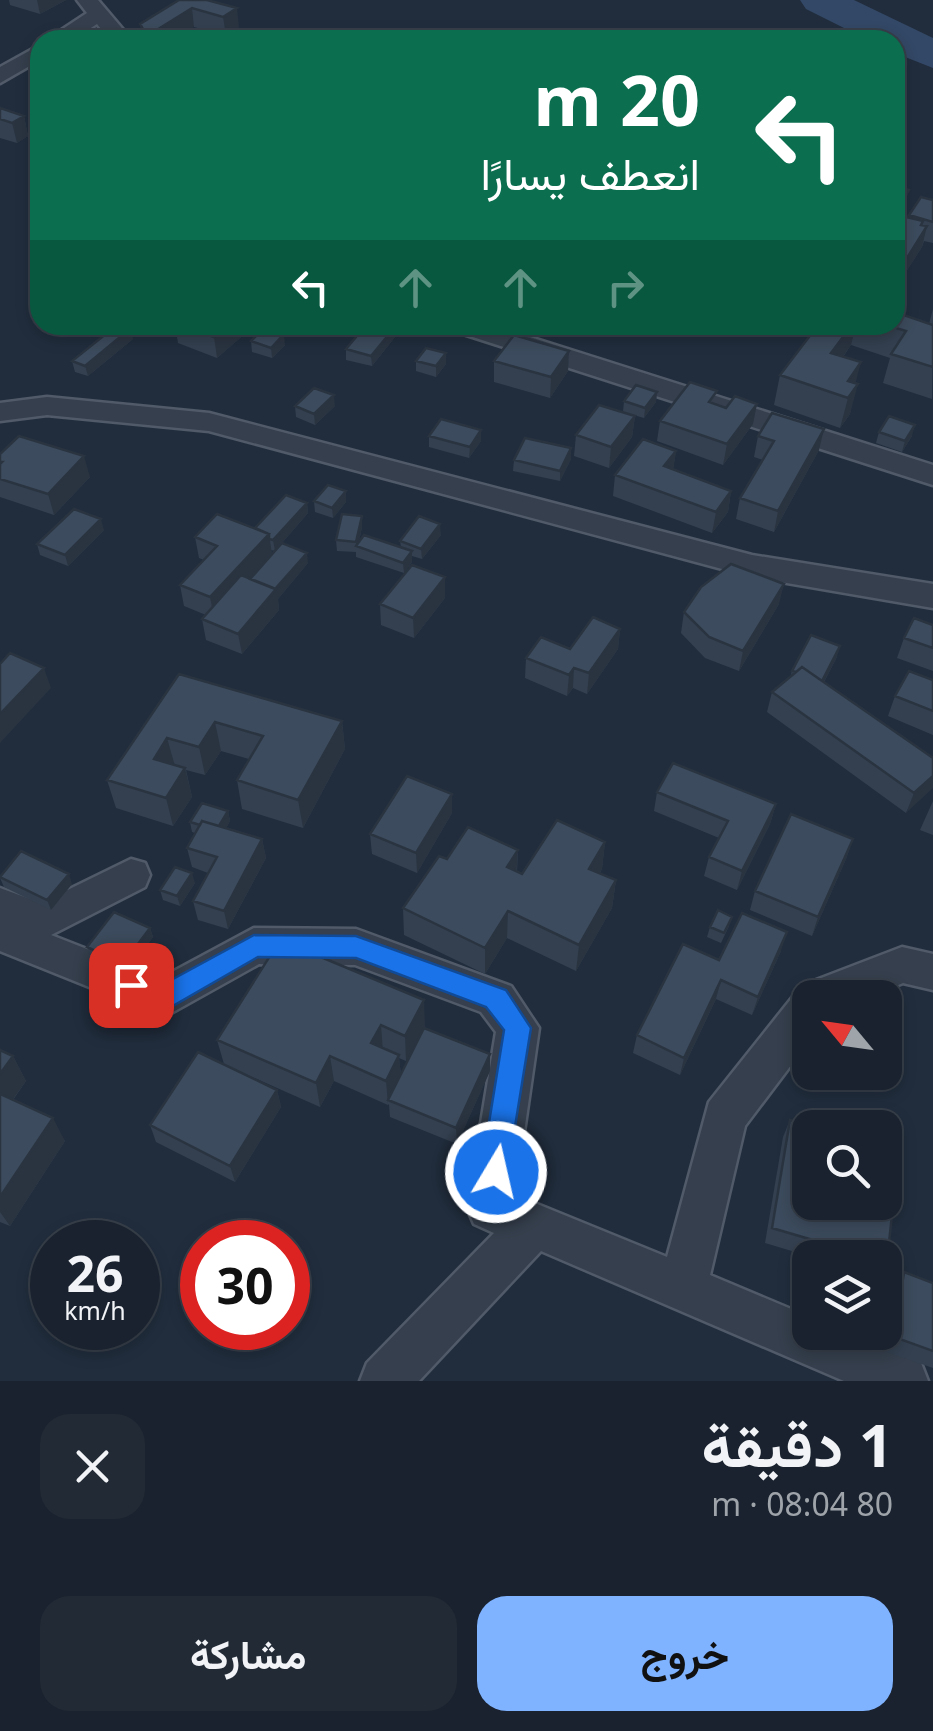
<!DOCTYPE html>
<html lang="ar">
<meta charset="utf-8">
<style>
body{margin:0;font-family:"Noto Sans",Vazirmatn,sans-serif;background:#222a36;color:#f1f3f6;direction:rtl;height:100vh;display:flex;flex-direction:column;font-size:38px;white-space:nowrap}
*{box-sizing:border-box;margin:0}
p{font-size:32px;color:#9fa4aa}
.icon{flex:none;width:55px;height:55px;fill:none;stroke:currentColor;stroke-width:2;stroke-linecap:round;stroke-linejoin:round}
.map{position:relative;height:1381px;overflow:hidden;direction:ltr}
.side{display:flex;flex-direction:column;background:#19222e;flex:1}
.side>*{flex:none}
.top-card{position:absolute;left:30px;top:30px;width:875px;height:305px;border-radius:30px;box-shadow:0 5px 15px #0003,0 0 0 2px #373f4a;direction:rtl;background:#0b6e4f;color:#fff;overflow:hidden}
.needle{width:65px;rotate:299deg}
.buttons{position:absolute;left:792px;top:980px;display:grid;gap:20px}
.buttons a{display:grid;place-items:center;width:110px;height:110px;border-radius:20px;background:#19222e;box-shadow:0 5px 15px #0003,0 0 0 2px #373f4a;font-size:50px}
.speed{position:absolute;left:30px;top:1220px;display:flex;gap:20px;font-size:50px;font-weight:700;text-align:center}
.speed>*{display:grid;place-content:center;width:130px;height:130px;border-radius:50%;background:#19222e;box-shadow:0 5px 15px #0003,0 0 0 2px #373f4a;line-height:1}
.speed small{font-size:25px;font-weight:400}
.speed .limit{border:15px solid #d22;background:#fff;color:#111}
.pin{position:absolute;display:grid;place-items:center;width:85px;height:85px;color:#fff;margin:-42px;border-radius:20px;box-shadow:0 5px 15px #0006}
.me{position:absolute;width:110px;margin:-55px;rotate:9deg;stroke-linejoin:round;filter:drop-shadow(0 0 8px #0008)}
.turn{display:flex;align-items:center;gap:35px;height:210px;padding:0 40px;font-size:45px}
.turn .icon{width:130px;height:130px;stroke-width:2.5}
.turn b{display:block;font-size:70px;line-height:85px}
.lanes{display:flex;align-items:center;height:95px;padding:0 40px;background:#0003;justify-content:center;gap:50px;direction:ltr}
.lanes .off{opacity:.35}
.round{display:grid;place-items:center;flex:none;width:105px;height:105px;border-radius:30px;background:#222a36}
.head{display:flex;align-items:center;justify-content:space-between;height:170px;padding:0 40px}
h1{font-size:60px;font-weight:700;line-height:75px}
.primary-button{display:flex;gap:20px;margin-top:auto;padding:20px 40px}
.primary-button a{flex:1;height:115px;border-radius:30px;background:#7fb2ff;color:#111;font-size:40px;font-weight:700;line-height:115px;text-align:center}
.primary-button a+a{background:#222a36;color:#f1f3f6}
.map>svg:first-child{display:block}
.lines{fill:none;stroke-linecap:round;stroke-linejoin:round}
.river{fill:#334866;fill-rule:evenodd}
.minor-casing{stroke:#505a68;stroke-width:5}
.minor{fill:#353f4d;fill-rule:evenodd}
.wall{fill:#344050}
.shaded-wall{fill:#2a3441}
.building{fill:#3c4b5d;stroke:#2a3441;stroke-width:2.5}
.route{fill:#1a73e8;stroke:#114b97;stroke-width:2.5}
</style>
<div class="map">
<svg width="933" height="1381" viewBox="0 0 933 1381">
<rect width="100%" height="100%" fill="#212d3d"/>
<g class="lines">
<!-- river -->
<path class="river" d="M800,0H854L933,38V68L895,53V40H868L806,9Z"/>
<!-- minor casing -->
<g class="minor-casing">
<path id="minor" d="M77,0H98L132,40H110L97,24L72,40H46L87,13Z
M40,45V60L0,83V67Z
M450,325H492L933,465V485L454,331Z
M47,397L209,413L752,555L933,584V608L752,577L209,431L47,415L0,421V403Z
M131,859L145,863L150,875L145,887L51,935L161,978L254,928L356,929L511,986L539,1028L515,1195L667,1257L709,1102L795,994L803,985L902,947L933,954V990L903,983L867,998H810V1040L745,1126L710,1275L810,1317V1332H847L921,1363L928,1381H844L541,1251L419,1381H360L367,1363L494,1233L474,1224L467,1208L496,1032L481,1012L355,965L259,964L164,1017L0,951V888L41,903Z"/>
</g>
<!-- minor -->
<use href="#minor" class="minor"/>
</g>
<!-- wall -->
<path class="wall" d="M9,0H66L40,14L10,5Z
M207,0L239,27L226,36L194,27L173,40H143L140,24Z
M0,108L24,116L28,136L17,143L0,138Z
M933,200V243L924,241L922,247L902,278L895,276V219L909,217V215Z
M933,309L932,399L883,383L890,358L851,345L843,357L856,383L850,414L840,428L774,405L780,375L818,325L929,324Z
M175,325H255L217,358L178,343Z
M279,325H317L306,335Z
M395,327V337L372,366L346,360V349Z
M133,339L88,376L75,372L72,361Z
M251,341L285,345L272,358L252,352Z
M569,351L568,371L550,398L494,382V361Z
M446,353V364L436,377L416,371V361Z
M657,392L656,402L644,418L623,412L624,401Z
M295,406H335L315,425L296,417Z
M635,416L632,437L609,468L574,456L576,435Z
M660,421L753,424L723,465L657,441Z
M879,432L912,436L902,452L876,443Z
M429,436L481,441L469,458L429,447Z
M758,436L819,450L774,532L736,519L740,498L763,460L754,457Z
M571,448V459L560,481L513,471L514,460Z
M676,451L673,469L731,491L728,512L712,533L613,496L615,475Z
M0,454L90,477L54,515L0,497Z
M346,491V502L333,518L315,512L314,501Z
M307,503L308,513L275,551L271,550L272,554L308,563L278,599L279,610L242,654L206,640L202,619L206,615L184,606L180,585L204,560L199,558L195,537L255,528Z
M362,527L359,541L401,547L400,541L441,535L422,559L412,556V562L404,573L356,557V552L337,551L336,540Z
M104,530L68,566L40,555L37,544Z
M445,577V598L414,638L381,625L380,604Z
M779,604L739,671L705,658L681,633L684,612Z
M933,625V671L897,658L904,638Z
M620,629L618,649L587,694L573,688L567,696L525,678L526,658L570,649Z
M837,657L824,682L933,758L906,813L767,712L772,692L790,677L792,671Z
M179,674L342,721L345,749L303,828L242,809L237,780L249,759L221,751L205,775L186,770L192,797L173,826L116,808L107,780Z
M933,680V735L888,716L895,696Z
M657,792L776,804L770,824L737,890L704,876L709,857L719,838L654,811Z
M452,794V813L417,873L372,854L370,834Z
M933,801V835L920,830Z
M228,811L230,821L226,828L262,839L266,858L228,929L198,920L193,901L208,873L192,867L187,848L195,833L192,832L190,822Z
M853,839L846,859L812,936L750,910L755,891Z
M605,842L602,869L600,873L616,880L612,908L576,971L507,938L485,974L404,935L403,908L447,859L518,850L517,872L522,874Z
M0,878L72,884L51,910L4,887Z
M195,883L180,906L163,900L160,890Z
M729,926L721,943L707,937L710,927Z
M150,928L153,937L127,974L91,957L87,947Z
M280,940L425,1026L406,1061L399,1058L401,1075L490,1054V1071L457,1144L390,1117L389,1104L388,1105L334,1081L320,1107L243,1073L277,1090L281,1107L235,1182L156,1142L150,1125L224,1064L217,1040Z
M781,951L752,1015L716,999L680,1075L633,1053L637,1035L719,960Z
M0,1050L13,1056L26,1081L13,1100L65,1141L10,1226L0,1222Z
M790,1120L815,1128H810V1202H885V1147L899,1151L887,1261L885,1264V1258H815L765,1243L783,1137Z
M904,1272L933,1283V1368L884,1351L894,1287Z"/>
<!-- shaded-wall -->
<path class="shaded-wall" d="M37,0H66L40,14Z
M192,8L194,27L173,40H147V36Z
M237,8L239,27L226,36L223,17Z
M24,116L28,136L17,143L12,123Z
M909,190L906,200L895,217V211Z
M923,221L918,241L927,226L922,247L902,278L907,258Z
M228,325H255L217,358L214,337Z
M305,325H317L306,335Z
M852,325H856L851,345L825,382L831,353Z
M395,327V337L372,366L371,356Z
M131,328L133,339L88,376L85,366Z
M284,334L285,345L272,358L271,348Z
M569,351L568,371L550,398L551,377Z
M446,353V364L436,377V366Z
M861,362L854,389L858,384L850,414L840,428L848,398V381Z
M657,392L656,402L644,418L645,408Z
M334,395L335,406L315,425L314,414Z
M757,404L753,424L723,465L727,444Z
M635,416L632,437L609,468L611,447Z
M915,425L912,436L902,452L905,441Z
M824,429L819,450L774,532L778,511Z
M481,430V441L469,458L470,447Z
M571,448V459L560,481V471Z
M676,451L673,472L664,466Z
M84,456L90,477L54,515L48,494Z
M346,491V502L333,518L332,508Z
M731,491L728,512L712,533L716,512Z
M307,503L308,513L275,551L273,540Z
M362,516V527L358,547H356V542Z
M101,519L104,530L68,566L65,555Z
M440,524L441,535L422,559L421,549Z
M269,534L272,554L214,618L210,597Z
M412,551V562L404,573L403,563Z
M307,553L308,563L278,599L279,610L242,654L238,634Z
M445,577V598L414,638L413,618Z
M784,584L779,604L739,671L743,651Z
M620,629L618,649L587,694L589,673Z
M840,646L837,657L818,693L822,682Z
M44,668L51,688L0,743V714Z
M574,668L573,688L567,696L569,675Z
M342,721L345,749L303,828L298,800Z
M215,722L221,751L205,775L199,747Z
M167,738L175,766L154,759Z
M185,768L192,797L173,826L166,798Z
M933,776V788L906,813L914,793Z
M452,794V813L417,873L416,853Z
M776,804L770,824L737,890L742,871Z
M228,811L230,821L219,841L216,831Z
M262,839L266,858L228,929L224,911Z
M853,839L846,859L812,936L818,917Z
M605,842L602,869L586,896L589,869Z
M518,850L516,878L507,867Z
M192,873L195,883L180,906L177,896Z
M69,874L72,884L51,910L47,900Z
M616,880L612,908L576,971L579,945Z
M508,911L507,938L485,974V948Z
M150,928L153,937L127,974L123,964Z
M787,932L781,951L752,1015L758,997Z
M721,980L716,999L680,1075L684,1058Z
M424,1000L425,1026L406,1061L405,1036Z
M381,1025L383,1051L371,1043Z
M490,1054V1071L457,1144L456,1128Z
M399,1055L401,1079L388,1100V1105L386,1081Z
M13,1056L26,1081L3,1113L0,1108V1074Z
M330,1056L334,1081L320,1107L316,1083Z
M277,1090L281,1107L235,1182L230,1166Z
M53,1118L65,1141L10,1226L0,1212V1197Z"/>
<!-- building -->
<path class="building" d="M179,0H207L237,8L223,17L192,8L147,36L140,24Z
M0,108L24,116L12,123L0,119Z
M895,186L909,190L895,211Z
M921,197L933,200V222L909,215Z
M898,215L923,221L921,225L927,226L907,258L895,255V251L899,245L895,244V219Z
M895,312L933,325V367L891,354L906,331L886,325H895Z
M117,325L131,328L85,366L72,361Z
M182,325H228L214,337Z
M366,325H389L395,327L371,356L346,349Z
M818,325H852L831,353L861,362L848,381L858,384L848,398L780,375Z
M264,328L284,334L271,348L251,341Z
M514,335L569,351L551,377L494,361Z
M426,348L446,353L436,366L416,361Z
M690,382L717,391L709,402L726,408L735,396L757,404L727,444L660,421Z
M636,385L657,392L645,408L624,401Z
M314,388L334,395L314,414L295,406Z
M599,405L635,416L611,447L576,435Z
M772,413L824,429L778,511L740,498L774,441L758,436Z
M889,416L915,425L905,441L879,432Z
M441,419L481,430L470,447L429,436Z
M19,436L84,456L48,494L0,479V464L2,462H0V454Z
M525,438L571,448L560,471L514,460Z
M643,439L676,451L664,466L731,491L716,512L615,475Z
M328,485L346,491L332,508L314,501Z
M286,495L307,503L273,540L269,539V534L255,528Z
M74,509L101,519L65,555L37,544Z
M217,514L269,534L210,597L180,585L217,546L195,537Z
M342,514L362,516L356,542L336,540Z
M419,516L440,524L421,549L400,541Z
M364,535L412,551L403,563L356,546Z
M282,543L307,553L275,589L250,579Z
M731,564L784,584L743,651L709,637L684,612L701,587Z
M412,565L445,577L413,618L380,604Z
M241,575L276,589L238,634L202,619Z
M593,617L620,629L589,673L574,668L569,675L526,658L541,637L570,649Z
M914,618L933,625V648L904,638Z
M811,635L840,646L822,681L802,667L796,672L792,671Z
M10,653L44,668L0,714V664Z
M802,667L933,758V776L914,793L772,692Z
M909,671L933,680V711L895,696Z
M179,674L342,721L298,800L237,780L263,736L215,722L199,747L167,738L154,759L185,768L166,798L107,780Z
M673,763L776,804L742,871L709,857L728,821L657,792Z
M407,776L452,794L416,853L370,834Z
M202,803L228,811L219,826L202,821L200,825L190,822Z
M791,814L853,839L818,917L755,891Z
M557,820L605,842L589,869L616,880L579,945L508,911L485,948L403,908L439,856L447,859L468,827L518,850L507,867L522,874Z
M202,821L262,839L224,911L193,901L217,857L187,848Z
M21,851L69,874L47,900L0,877Z
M175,867L192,873L177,896L160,890Z
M718,910L732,917L724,933L710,927Z
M114,912L150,928L123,964L87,947Z
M742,913L787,932L758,997L721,980L684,1058L637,1035L683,944L719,960Z
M280,940L424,1000L405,1036L381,1025L371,1043L399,1055L386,1081L330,1056L316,1083L217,1040Z
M424,1028L490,1054L456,1128L388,1100Z
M0,1050L13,1056L0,1074Z
M198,1052L277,1090L230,1166L150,1125Z
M0,1094L53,1118L0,1197Z
M790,1120L815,1128H810V1202H885V1147L899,1151L887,1261H885V1258H874L772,1228Z
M904,1272L933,1283V1351L894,1337Z"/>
<!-- route -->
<path class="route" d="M254,935L356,936L506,990L531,1028L506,1182L496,1186L485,1182L481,1172L504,1030L486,1007L356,958L258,957L164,1011L122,994L118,985L122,977L131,973L162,985Z"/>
</svg>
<div class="buttons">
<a><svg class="needle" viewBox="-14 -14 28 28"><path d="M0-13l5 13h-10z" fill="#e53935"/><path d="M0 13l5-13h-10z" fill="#9fa4aa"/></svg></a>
<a><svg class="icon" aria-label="search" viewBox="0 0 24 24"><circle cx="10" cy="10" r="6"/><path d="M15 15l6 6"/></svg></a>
<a><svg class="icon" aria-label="layers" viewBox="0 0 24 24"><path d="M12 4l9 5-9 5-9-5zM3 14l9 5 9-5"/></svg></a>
</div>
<div class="speed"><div>26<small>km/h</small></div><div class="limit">30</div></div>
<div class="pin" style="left:131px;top:985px;background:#d93025"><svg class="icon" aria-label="arrive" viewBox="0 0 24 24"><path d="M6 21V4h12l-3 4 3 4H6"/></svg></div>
<svg class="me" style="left:496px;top:1172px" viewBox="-20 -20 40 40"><circle r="17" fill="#1a73e8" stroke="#fff" stroke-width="3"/><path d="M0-11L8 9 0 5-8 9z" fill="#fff"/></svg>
<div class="top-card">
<div class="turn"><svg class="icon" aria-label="left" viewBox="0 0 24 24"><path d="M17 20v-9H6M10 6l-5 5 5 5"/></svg><div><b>20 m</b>انعطف يسارًا</div></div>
<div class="lanes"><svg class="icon" aria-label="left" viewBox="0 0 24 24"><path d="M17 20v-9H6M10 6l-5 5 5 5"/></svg><svg class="icon off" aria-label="ahead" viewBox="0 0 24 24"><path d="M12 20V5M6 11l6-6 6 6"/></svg><svg class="icon off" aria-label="ahead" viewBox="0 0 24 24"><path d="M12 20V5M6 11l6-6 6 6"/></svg><svg class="icon off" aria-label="right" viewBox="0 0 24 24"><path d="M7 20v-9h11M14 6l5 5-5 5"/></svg></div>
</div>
</div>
<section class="side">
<div class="head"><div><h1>1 دقيقة</h1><p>80 m · 08:04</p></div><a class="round"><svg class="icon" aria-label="close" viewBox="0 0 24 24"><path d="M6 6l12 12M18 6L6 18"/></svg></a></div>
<div class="primary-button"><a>خروج</a><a>مشاركة</a></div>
</section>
